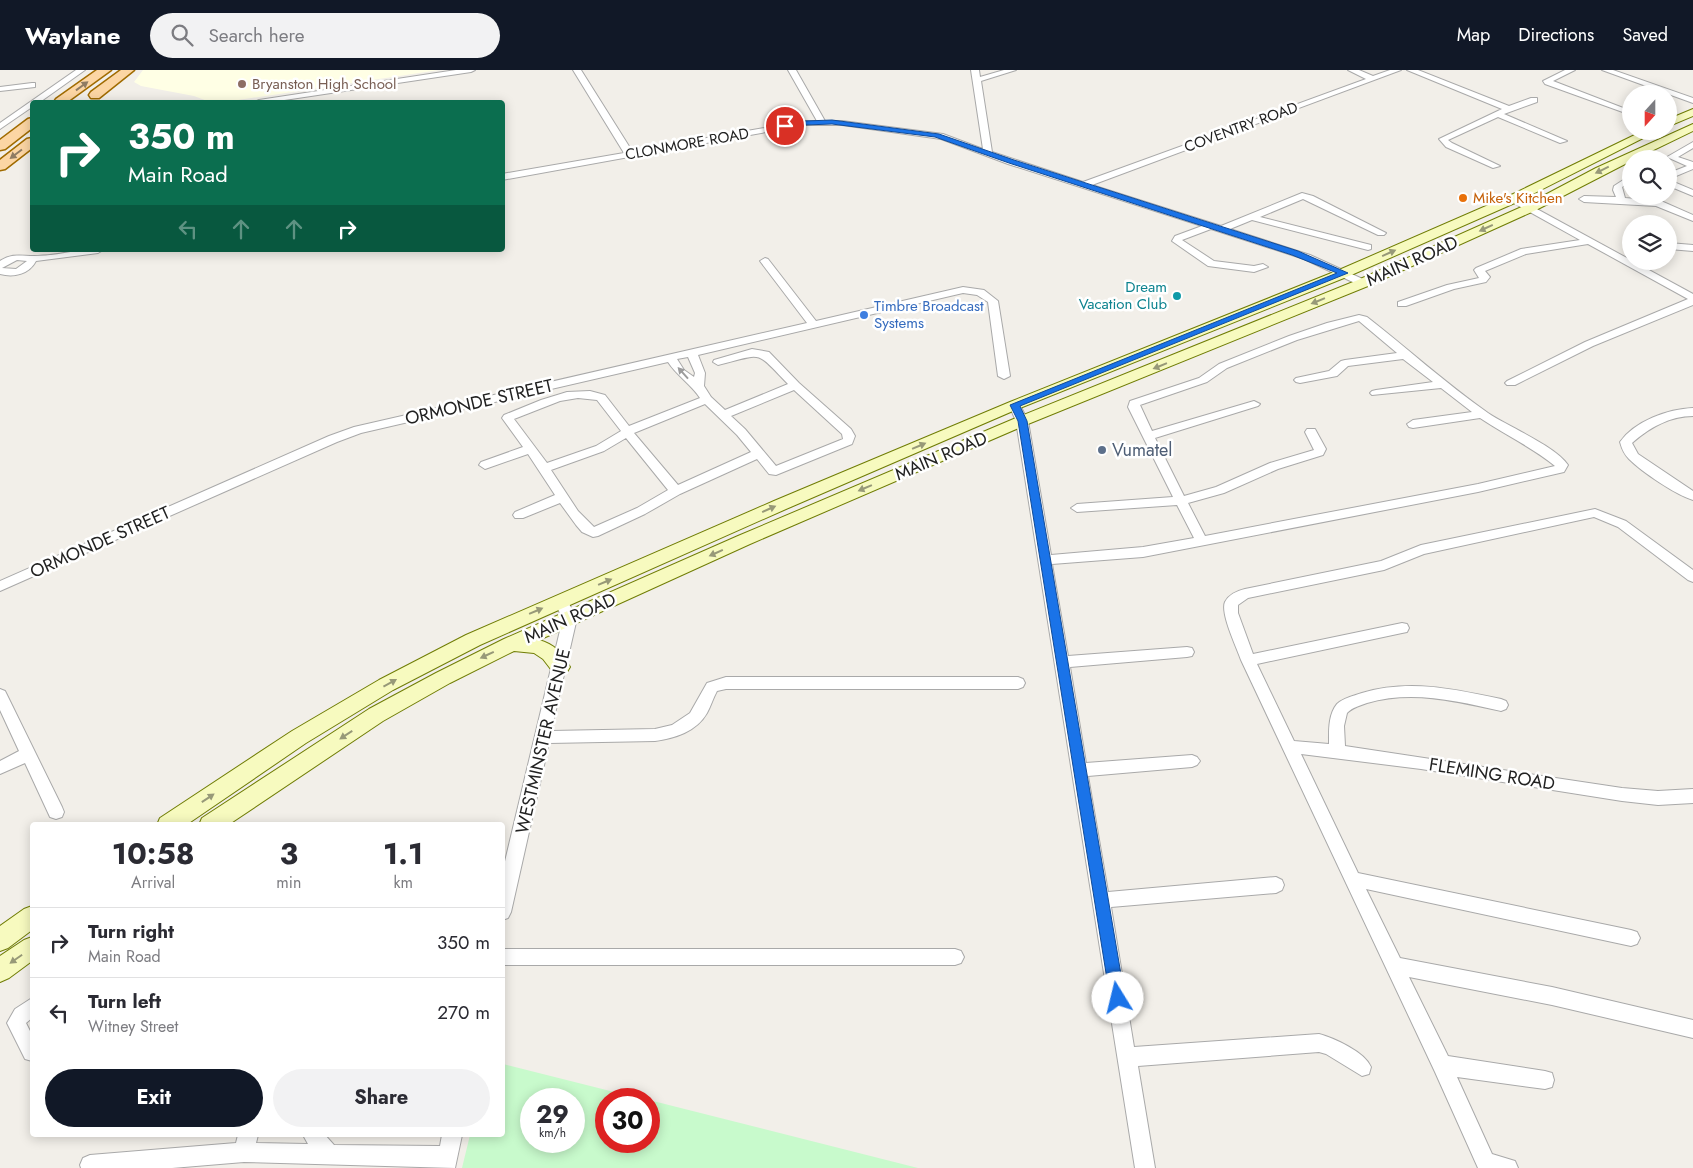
<!DOCTYPE html>
<style>
body{margin:0;font-family:Jost,sans-serif;background:#f2f2f3;color:#2b2b33;height:100vh;display:flex;flex-direction:column;font-size:19px;white-space:nowrap}
*{box-sizing:border-box;margin:0}
p{font-size:16px;color:#7c7c81}
.icon{flex:none;width:28px;height:28px;fill:none;stroke:currentColor;stroke-width:2;stroke-linecap:round;stroke-linejoin:round}
.map{position:relative;flex:1;overflow:hidden}
.drawer{position:absolute;left:30px;top:752px;width:475px;height:315px;display:flex;flex-direction:column;background:#fff;border-radius:5px;box-shadow:0 2px 12px #0003}
.drawer>*{flex:none}
.guide{position:absolute;left:30px;top:30px;width:475px;height:152px;border-radius:5px;box-shadow:0 2px 12px #0003;background:#0b6e4f;color:#fff;overflow:hidden}
.needle{width:32px;rotate:201deg}
.fabs{position:absolute;left:1622px;top:15px;display:grid;gap:10px}
.fabs a{display:grid;place-items:center;width:55px;height:55px;border-radius:50%;background:#fff;box-shadow:0 2px 12px #0003;font-size:25px}
.speed{position:absolute;left:520px;top:1018px;display:flex;gap:10px;font-size:25px;font-weight:700;text-align:center}
.speed>*{display:grid;place-content:center;width:65px;height:65px;border-radius:50%;background:#fff;box-shadow:0 2px 12px #0003;line-height:1}
.speed small{font-size:12px;font-weight:400}
.speed .limit{border:8px solid #d22;background:#fff;color:#111}
.pin{position:absolute;display:grid;place-items:center;width:42px;height:42px;color:#fff;margin:-21px;border:2px solid #fff;border-radius:50%;box-shadow:0 1px 5px #0007}
.me{position:absolute;width:55px;margin:-28px;rotate:351deg;stroke-linejoin:round;filter:drop-shadow(0 0 4px #0008)}
.turn{display:flex;align-items:center;gap:18px;height:105px;padding:0 15px;font-size:22px}
.turn .icon{width:65px;height:65px;stroke-width:2.5}
.turn b{display:block;font-size:35px;line-height:42px}
.lanes{display:flex;align-items:center;height:48px;padding:0 15px;background:#0003;justify-content:center;gap:25px;direction:ltr}
.lanes .off{opacity:.35}
.eta{display:flex;justify-content:space-evenly;align-items:center;height:85px;text-align:center}
.eta b{font-size:30px;font-weight:700;line-height:35px}
.cta{display:flex;gap:10px;margin-top:auto;padding:10px 15px}
.cta a{flex:1;height:58px;border-radius:30px;background:#111827;color:#fff;font-size:20px;font-weight:700;line-height:58px;text-align:center}
.cta a+a{background:#f2f2f3;color:#2b2b33}
ul{padding:0;list-style:none}
li{display:flex;align-items:center;gap:15px;height:70px;padding:0 15px;border-top:1px solid #e1e1e2}
li div{flex:1}
li b{display:block;font-size:19px}
li em{font-style:normal}
header{display:flex;align-items:center;gap:30px;box-sizing:border-box;height:70px;padding:0 25px;background:#111827;color:#fff}
header strong{font-size:24px}
nav{display:flex;gap:28px;margin-inline-start:auto;font-size:18px}
.search{width:350px;height:45px;background:#f2f2f3;display:flex;align-items:center;gap:12px;box-sizing:border-box;padding:0 18px;border-radius:28px;color:#7c7c81;font-size:19px}
.map>svg:first-child{display:block}
.education{fill:#ffffe5}
.park{fill:#c8facc;fill-rule:evenodd}
.lines{fill:none;stroke-linecap:round;stroke-linejoin:round}
.minor-casing{stroke:#a9a9a9;stroke-width:2}
.secondary-casing{stroke:#707d05;stroke-width:2}
.primary-casing{stroke:#a06b00;stroke-width:3}
.minor{fill:#fff;fill-rule:evenodd}
.secondary{fill:#f7fabf;fill-rule:evenodd}
.primary{fill:#fcd6a4;fill-rule:evenodd}
.oneway{fill:#8f7c63}
.oneway2{fill:#979978}
.oneway3{fill:#9c9c9c}
.route{fill:#1a73e8;stroke:#114b97}
.education-dot{fill:#8d6e63;stroke:#fff;stroke-width:2}
.food-dot{fill:#e8710a;stroke:#fff;stroke-width:2}
.culture-dot{fill:#0f9aa8;stroke:#fff;stroke-width:2}
.shop-dot{fill:#3f7fe0;stroke:#fff;stroke-width:2}
.service-dot{fill:#5c6f8a;stroke:#fff;stroke-width:2}
.labels{text-anchor:middle;stroke-width:5;stroke-linejoin:round;paint-order:stroke}
.far-education-label{font-size:15px;fill:#785e54;stroke:#fff;text-anchor:start}
.far-street-label{font-size:15px;fill:#222;stroke:#fff}
.far-food-label{font-size:15px;fill:#c56008;stroke:#fff;text-anchor:start}
.far-culture-label{font-size:15px;fill:#0d838f;stroke:#fff;text-anchor:end}
.far-shop-label{font-size:15px;fill:#366cbe;stroke:#fff;text-anchor:start}
.street-label{font-size:18px;fill:#222;stroke:#fff}
.service-label{font-size:18px;fill:#4e5e75;stroke:#fff;text-anchor:start}
</style>
<header>
<strong>Waylane</strong>
<div class="search"><svg class="icon" aria-label="search" viewBox="0 0 24 24"><circle cx="10" cy="10" r="6"/><path d="M15 15l6 6"/></svg>Search here</div>
<nav><a>Map</a><a>Directions</a><a>Saved</a></nav>
</header>
<div class="map">
<svg width="1693" height="1098" viewBox="0 0 1693 1098">
<rect width="100%" height="100%" fill="#f2efe9"/>
<!-- education -->
<path class="education" d="M143,0H439L225,32H210L194,26L141,16L134,12Z"/>
<!-- park -->
<path class="park" d="M503,994L642,1029H606V1071H649V1030L918,1098H462L470,1065H502ZM531,1029H574V1071H531Z"/>
<g class="lines">
<!-- minor casing -->
<g class="minor-casing">
<path id="minor" d="M76,0H85L40,32H32V37L0,59V53Z
M456,0H475L471,2L271,32H255L259,30Z
M573,0H581L632,81L805,51H817L788,0H796L825,51H842L943,64L983,79L971,0H979L980,7L1004,0H1016L981,11L992,82L1083,112L1366,9L1348,0H1359L1373,6L1390,0H1401L1092,115L1221,156L1302,123L1313,126L1386,163L1384,165H1378L1303,129L1260,147L1371,175V179L1368,180L1252,150L1230,159L1310,185L1367,211V215H1359L1304,189L1211,159L1182,170L1214,191L1254,196L1263,194L1268,197L1254,202L1208,196L1172,171L1175,166L1202,156L1008,94L941,69L842,55H805L502,110V104L624,83Z
M1407,0H1418L1509,36L1531,28H1537V32L1504,44L1567,71L1560,73L1498,47L1448,70L1452,73L1500,96L1493,98L1446,77L1439,69L1502,39Z
M1565,0H1575L1553,11L1631,41V45L1545,14L1543,11Z
M1602,0H1613L1693,28V33Z
M32,13H35V17L0,21V17Z
M1693,72V78L1678,87L1693,92V99L1669,109V103L1687,96L1667,87Z
M1631,105V112L1622,117L1625,128L1661,131L1693,145V151L1656,136L1584,132L1579,129L1584,126L1616,127L1613,120L1614,116Z
M1669,110L1693,120V126L1669,116Z
M1513,126L1693,224V235L1593,276L1515,315H1507L1505,313L1507,311L1585,272L1688,229L1588,174L1526,184L1485,201L1490,207L1486,212L1454,219L1406,236H1398V232L1447,215L1479,208L1474,200L1476,198L1521,179L1580,170L1510,131V127Z
M1669,173L1693,175V181L1669,179Z
M81,180H103L98,183L36,191C29,204 14,208 0,204V191C12,183 21,186 34,186C49,186 65,183 81,180ZM17,190L27,191L16,199L2,198Z
M765,188L768,189L816,251L963,217L984,220L998,231L1010,306L1004,309L998,306L988,232L977,225L963,223L698,285L705,303L704,316L711,327L725,340L788,314C754,279 764,284 718,295L713,292L714,290L752,279L769,282L799,313L851,359L855,366L852,374L776,405L769,404L757,389L680,424L645,444L598,466L593,467L582,462L576,455L560,433L523,448H515L513,445L515,442L555,425L528,384L485,399L479,395L481,392L523,377L502,348L504,345L541,330L567,322L590,321L605,325L629,356L700,328C691,314 677,306 668,292L361,363L337,372L0,521V511L329,366L354,357L807,253L760,191ZM688,287L695,303L694,307L684,300L677,289ZM794,320L842,364L843,369L776,396L745,359L731,346ZM578,328L597,330L621,361L596,376L547,393L514,349L560,331ZM705,334L737,365L751,382L678,415L634,363ZM626,368L668,420L637,438L594,457L578,441L551,400L604,381Z
M1359,245L1367,247C1407,278 1445,313 1488,343C1509,357 1555,376 1568,395L1564,402L1478,422L1143,487L1052,494L1068,586L1187,577L1192,578L1194,582L1192,586L1187,587L1070,597L1086,693L1192,685L1197,687L1200,691L1197,695L1192,697L1088,706L1108,822L1276,807L1282,810L1284,815L1282,820L1276,823L1111,837L1134,977L1319,964C1334,968 1365,982 1371,997L1369,1004L1362,1006L1326,984L1319,982L1138,996L1155,1098H1135L1016,351L1009,335L1015,332L1019,333L1028,351L1051,485L1143,477L1194,468L1177,435L1077,442L1071,438L1077,434L1173,427L1128,337L1130,331L1199,308L1219,294L1289,266L1327,253ZM1359,251L1397,283L1345,290L1341,291L1329,301L1296,308L1294,310L1296,312L1300,313L1337,306L1348,296L1403,289L1433,312L1376,320L1372,321L1370,323L1372,325L1441,318L1472,342L1413,350L1407,354L1409,357L1413,358L1480,348C1505,365 1532,377 1555,396L1478,414L1205,466L1188,433L1224,423L1278,399L1323,385L1326,379L1315,359H1307L1305,362L1314,380L1270,393L1216,417L1184,426L1155,368L1258,336L1260,334L1254,331L1152,361L1140,335L1207,312L1227,298L1297,270Z
M1693,338V346C1670,346 1649,358 1632,373L1638,384L1693,421V430C1676,425 1642,402 1629,389C1624,384 1622,379 1620,372C1635,351 1668,339 1693,338Z
M1595,439L1626,451L1693,500V512L1688,510L1618,457L1594,447L1424,484L1384,500L1248,528L1238,535V543L1253,584L1402,553L1407,554L1409,558L1407,562L1402,563L1257,594L1294,671L1329,674C1329,661 1328,645 1337,634C1343,628 1353,626 1362,623C1409,609 1454,619 1501,629L1506,631L1508,635L1506,639L1501,641C1457,631 1412,620 1367,633C1359,636 1353,637 1347,643L1344,656L1345,676L1622,718L1658,721L1693,719V733L1658,735L1622,731L1421,699L1301,684L1358,803L1631,860L1637,862L1640,868L1637,874L1631,876L1366,819L1400,888L1552,917L1693,950V968L1552,935L1409,907L1448,986L1545,1001L1552,1003L1554,1010L1552,1017L1545,1019L1457,1007L1492,1084L1515,1091L1518,1098H1478L1435,1002L1241,590C1237,578 1220,543 1225,532C1229,524 1237,521 1245,519L1381,491L1421,475Z
M560,526L565,527L577,548L551,661L655,659L672,655L690,643L707,613L726,607H1018L1023,609L1025,613L1023,617L1018,619H726L717,621C713,628 711,636 707,643C696,662 675,668 655,671L549,673L511,842L508,848L502,850V804L563,548L553,531L555,527Z
M0,619L5,621L7,625L62,737L64,742L62,747L56,749L50,747L25,693L0,704V691L19,681L0,640Z
M502,879H955L961,881L964,887L961,893L955,895H502Z
M32,928V948L26,953L32,965V991L25,989L7,953L15,939Z
M238,1065H258L256,1073L308,1074L303,1065H325L334,1075L440,1076L442,1065H462L455,1098L244,1092L172,1098H81L80,1095L83,1088L90,1085L236,1073Z"/>
</g>
<!-- secondary casing -->
<g class="secondary-casing">
<path id="secondary" d="M1693,39V46L1669,56V49Z
M1693,54V61L1635,89H1631V91L1534,141L1368,216L1028,354L750,474L539,570C554,574 562,583 570,597L567,602L560,605L553,602L543,589L534,583L514,581L450,613L383,651L228,755H199L202,748L369,639L436,603L504,569L738,466L1016,348L1358,210L1526,135L1596,98Z
M1643,61H1657L1517,132L1349,206L1020,338L786,439L480,575L393,620L306,673L186,755H157L160,748L292,661L379,610L466,565L774,431L1010,332L1339,200L1509,126Z
M32,836V860L8,878L0,881V856L24,839Z
M32,867V891L9,908L0,912V886L24,870Z"/>
</g>
<!-- primary casing -->
<g class="primary-casing">
<path id="primary" d="M97,0H111L67,32H54L56,29Z
M121,0H134L99,28H91L89,25L91,22Z
M32,48V58L5,79L0,80V70L28,49Z
M32,68V78L5,99L0,100V90L27,69Z"/>
</g>
<!-- minor -->
<use href="#minor" class="minor"/>
<!-- secondary -->
<use href="#secondary" class="secondary"/>
<!-- primary -->
<use href="#primary" class="primary"/>
</g>
<!-- one-way arrows -->
<defs><path id="oneway-solid" d="M-6-.8H1V-3.2L6.5 0L1 3.2V.8H-6Z" transform="scale(1.25)"/></defs>
<g class="oneway">
<use href="#oneway-solid" transform="translate(82 16) rotate(-36)"/>
<use href="#oneway-solid" transform="translate(16 84) rotate(143)"/>
</g>
<g class="oneway2">
<use href="#oneway-solid" transform="translate(1602 100) rotate(154)"/>
<use href="#oneway-solid" transform="translate(1486 158) rotate(155)"/>
<use href="#oneway-solid" transform="translate(1389 183) rotate(-24)"/>
<use href="#oneway-solid" transform="translate(1318 231) rotate(158)"/>
<use href="#oneway-solid" transform="translate(1160 296) rotate(158)"/>
<use href="#oneway-solid" transform="translate(919 376) rotate(-23)"/>
<use href="#oneway-solid" transform="translate(865 418) rotate(157)"/>
<use href="#oneway-solid" transform="translate(769 439) rotate(-24)"/>
<use href="#oneway-solid" transform="translate(716 483) rotate(156)"/>
<use href="#oneway-solid" transform="translate(605 512) rotate(-23)"/>
<use href="#oneway-solid" transform="translate(536 541) rotate(-23)"/>
<use href="#oneway-solid" transform="translate(487 585) rotate(155)"/>
<use href="#oneway-solid" transform="translate(390 613) rotate(-29)"/>
<use href="#oneway-solid" transform="translate(346 665) rotate(147)"/>
<use href="#oneway-solid" transform="translate(208 728) rotate(-34)"/>
<use href="#oneway-solid" transform="translate(16 889) rotate(145)"/>
</g>
<use class="oneway3" href="#oneway-solid" transform="translate(683 303) rotate(-132)"/>
<!-- route -->
<path class="route" d="M832,50L939,64L1014,90L1298,181L1348,203L1020,336L1027,351L1125,928L1123,933L1118,935L1112,933L1110,928L1018,351L1010,335L1337,203L1292,185L1009,93L935,67L832,54L805,55L785,58L781,56L805,51Z"/>
<!-- markers -->
<circle class="education-dot" cx="242" cy="14" r="5"/>
<circle class="food-dot" cx="1463" cy="128" r="5"/>
<circle class="culture-dot" cx="1177" cy="226" r="5"/>
<circle class="shop-dot" cx="864" cy="245" r="5"/>
<circle class="service-dot" cx="1102" cy="380" r="5"/>
<g class="labels">
<!-- far-education labels -->
<g class="far-education-label">
<text x="252" y="19">Bryanston High School</text>
</g>
<!-- far-street labels -->
<g class="far-street-label">
<text transform="translate(1241 57) rotate(-20)" y="5">COVENTRY ROAD</text>
<text transform="translate(687 74) rotate(-10)" y="5">CLONMORE ROAD</text>
</g>
<!-- far-food labels -->
<g class="far-food-label">
<text x="1473" y="133">Mike's Kitchen</text>
</g>
<!-- far-culture labels -->
<g class="far-culture-label">
<text x="1167" y="222">Dream<tspan x="1167" dy="17">Vacation Club</tspan></text>
</g>
<!-- far-shop labels -->
<g class="far-shop-label">
<text x="874" y="241">Timbre Broadcast<tspan x="874" dy="17">Systems</tspan></text>
</g>
<!-- street labels -->
<g class="street-label">
<text transform="translate(1412 191) rotate(-24)" y="6">MAIN ROAD</text>
<text transform="translate(479 332) rotate(-13)" y="6">ORMONDE STREET</text>
<text transform="translate(941 386) rotate(-23)" y="6">MAIN ROAD</text>
<text transform="translate(100 472) rotate(-24)" y="6">ORMONDE STREET</text>
<text transform="translate(570 548) rotate(-24)" y="6">MAIN ROAD</text>
<text transform="translate(543 671) rotate(-77)" y="6">WESTMINSTER AVENUE</text>
<text transform="translate(1492 704) rotate(9)" y="6">FLEMING ROAD</text>
</g>
<!-- service labels -->
<g class="service-label">
<text x="1112" y="386">Vumatel</text>
</g>
</g>
</svg>
<div class="fabs">
<a><svg class="needle" viewBox="-14 -14 28 28"><path d="M0-13l5 13h-10z" fill="#e53935"/><path d="M0 13l5-13h-10z" fill="#7c7c81"/></svg></a>
<a><svg class="icon" aria-label="search" viewBox="0 0 24 24"><circle cx="10" cy="10" r="6"/><path d="M15 15l6 6"/></svg></a>
<a><svg class="icon" aria-label="layers" viewBox="0 0 24 24"><path d="M12 4l9 5-9 5-9-5zM3 14l9 5 9-5"/></svg></a>
</div>
<div class="speed"><div>29<small>km/h</small></div><div class="limit">30</div></div>
<div class="pin" style="left:785px;top:56px;background:#d93025"><svg class="icon" aria-label="arrive" viewBox="0 0 24 24"><path d="M6 21V4h12l-3 4 3 4H6"/></svg></div>
<svg class="me" style="left:1118px;top:928px" viewBox="-20 -20 40 40"><circle r="19" fill="#fff"/><path d="M0-13L10 11 0 6-10 11z" fill="#1a73e8"/></svg>
<div class="guide">
<div class="turn"><svg class="icon" aria-label="right" viewBox="0 0 24 24"><path d="M7 20v-9h11M14 6l5 5-5 5"/></svg><div><b>350 m</b>Main Road</div></div>
<div class="lanes"><svg class="icon off" aria-label="left" viewBox="0 0 24 24"><path d="M17 20v-9H6M10 6l-5 5 5 5"/></svg><svg class="icon off" aria-label="ahead" viewBox="0 0 24 24"><path d="M12 20V5M6 11l6-6 6 6"/></svg><svg class="icon off" aria-label="ahead" viewBox="0 0 24 24"><path d="M12 20V5M6 11l6-6 6 6"/></svg><svg class="icon" aria-label="right" viewBox="0 0 24 24"><path d="M7 20v-9h11M14 6l5 5-5 5"/></svg></div>
</div>
<section class="drawer">
<div class="eta">
<div><b>10:58</b><p>Arrival</p></div>
<div><b>3</b><p>min</p></div>
<div><b>1.1</b><p>km</p></div>
</div>
<ul>
<li><svg class="icon" aria-label="right" viewBox="0 0 24 24"><path d="M7 20v-9h11M14 6l5 5-5 5"/></svg><div><b>Turn right</b><p>Main Road</p></div><em>350 m</em></li>
<li><svg class="icon" aria-label="left" viewBox="0 0 24 24"><path d="M17 20v-9H6M10 6l-5 5 5 5"/></svg><div><b>Turn left</b><p>Witney Street</p></div><em>270 m</em></li>
</ul>
<div class="cta"><a>Exit</a><a>Share</a></div>
</section>
</div>
